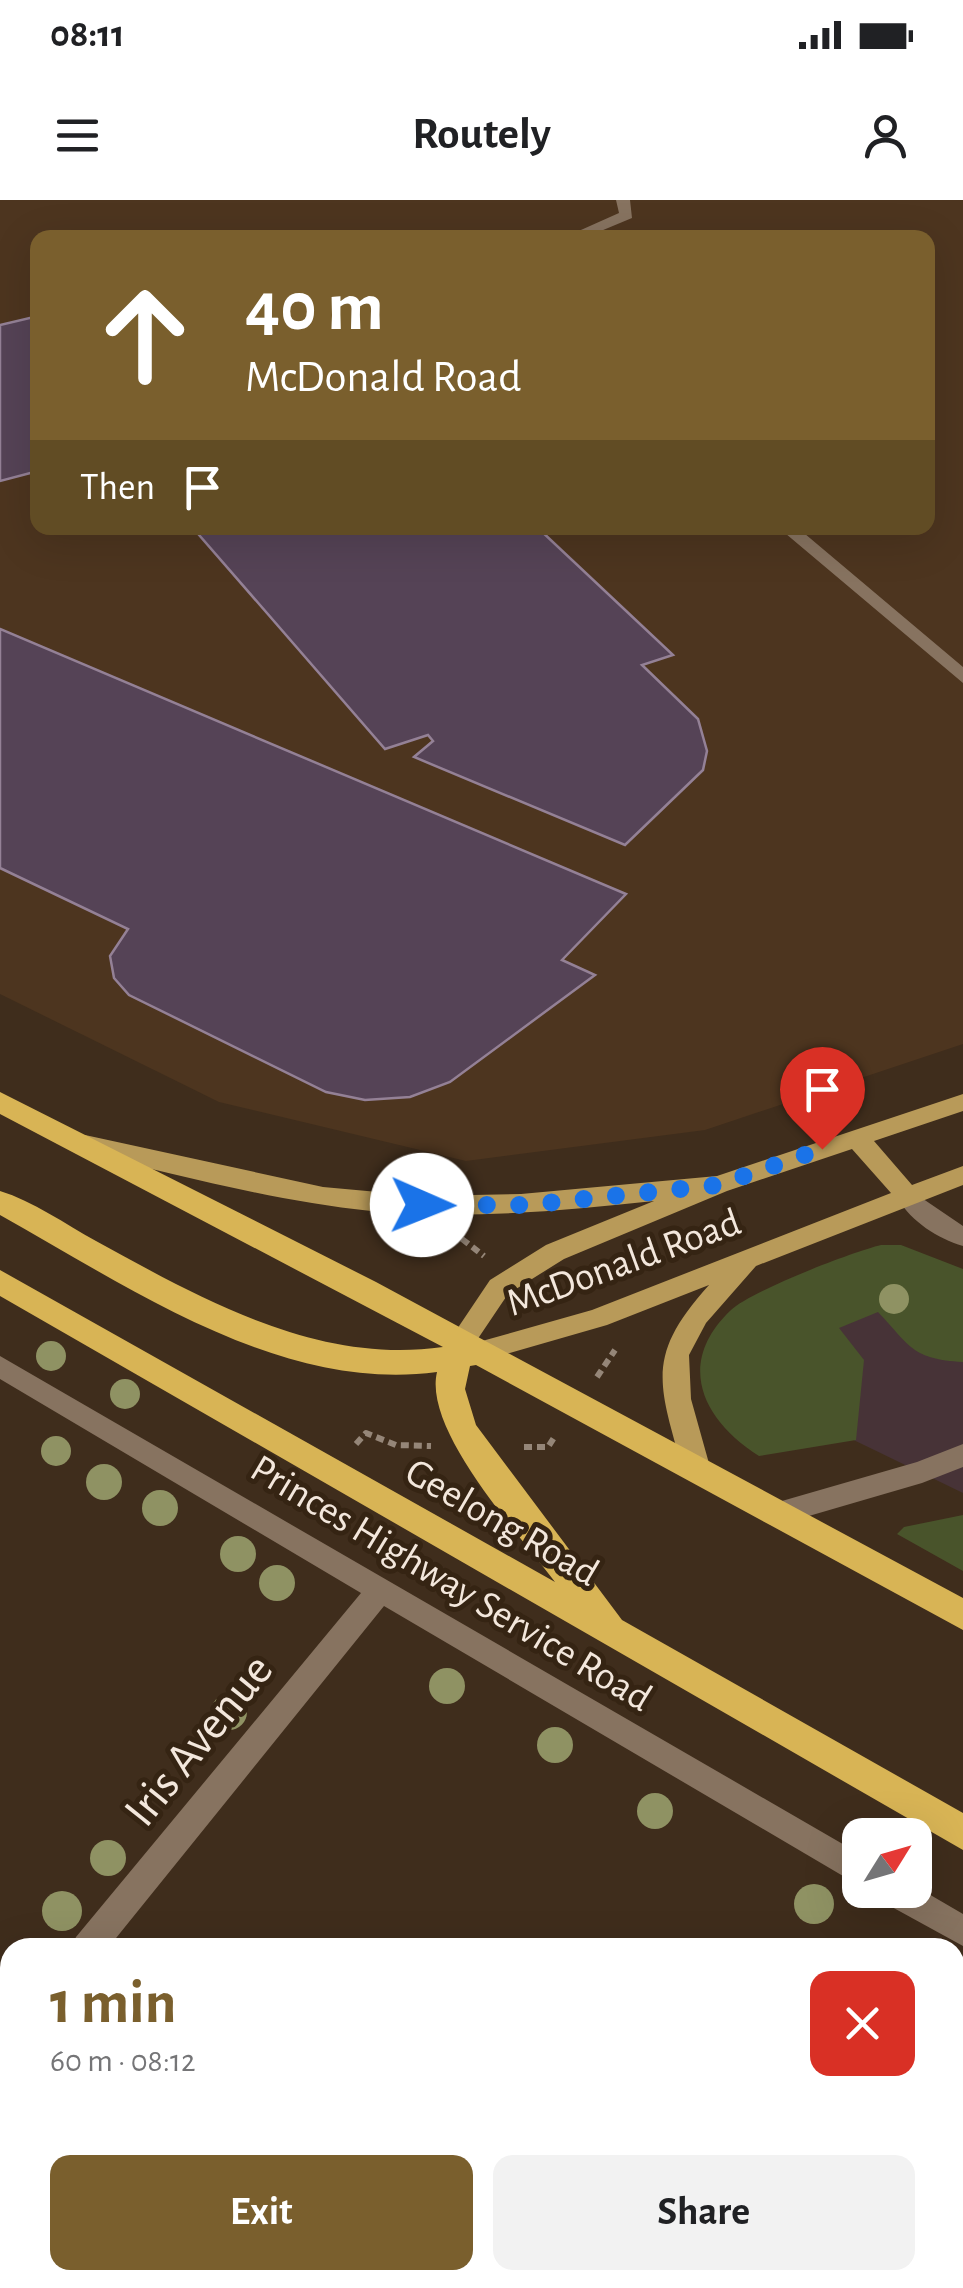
<!DOCTYPE html>
<meta charset="utf-8">
<style>
body{margin:0;font-family:"Alegreya Sans",sans-serif;background:#f2f2f2;color:#202124;height:100vh;display:flex;flex-direction:column;font-size:38px;white-space:nowrap}
*{box-sizing:border-box;margin:0}
p{font-size:32px;color:#757577}
.icon{flex:none;width:55px;height:55px;fill:none;stroke:currentColor;stroke-width:2;stroke-linecap:round;stroke-linejoin:round}
.map{position:relative;flex:1;overflow:hidden}
.side{position:absolute;left:0px;top:1738px;width:965px;height:352px;display:flex;flex-direction:column;background:#fff;border-radius:30px 30px 0 0;box-shadow:0 10px 40px #0002}
.side>*{flex:none}
.banner{position:absolute;left:30px;top:30px;width:905px;height:305px;border-radius:20px;box-shadow:0 10px 40px #0002;background:#7a5f2d;color:#fff;overflow:hidden}
.needle{width:65px;rotate:53deg}
.controls{position:absolute;left:842px;top:1618px;display:grid;gap:20px}
.controls a{display:grid;place-items:center;width:90px;height:90px;border-radius:20px;background:#fff;box-shadow:0 10px 40px #0002;font-size:50px}
.pin{position:absolute;display:grid;place-items:center;width:85px;height:85px;color:#fff;margin:-102px -42px;border-radius:50% 50% 50% 0;rotate:-45deg;box-shadow:0 0 10px #0007}
.pin .icon{rotate:45deg}
.me{position:absolute;width:110px;margin:-55px;rotate:91deg;stroke-linejoin:round;filter:drop-shadow(0 0 8px #0008)}
.turn{display:flex;align-items:center;gap:35px;height:210px;padding:0 50px;font-size:45px}
.turn .icon{width:130px;height:130px;stroke-width:2.5}
.turn b{display:block;font-size:70px;line-height:85px}
.then{display:flex;align-items:center;height:95px;padding:0 50px;background:#0003;gap:20px;font-size:38px}
.round{display:grid;place-items:center;flex:none;width:105px;height:105px;border-radius:20px;background:#f2f2f2}
.head{display:flex;align-items:center;justify-content:space-between;height:170px;padding:0 50px}
h1{font-size:60px;font-weight:700;line-height:75px;color:#7a5f2d}
.primary-button{display:flex;gap:20px;margin-top:auto;padding:20px 50px}
.primary-button a{flex:1;height:115px;border-radius:20px;background:#7a5f2d;color:#fff;font-size:40px;font-weight:700;line-height:115px;text-align:center}
.primary-button a+a{background:#f2f2f2;color:#202124}
.status{display:flex;justify-content:space-between;align-items:center;height:70px;padding:0 50px;background:#fff;direction:ltr}
.status svg{height:28px;fill:currentColor}
header{display:flex;justify-content:space-between;align-items:center;height:130px;padding:0 50px;background:#fff;font-size:45px;font-weight:700}
.map>svg:first-child{display:block}
.commercial{fill:#473337}
.built{fill:#4d351f;fill-rule:evenodd}
.green{fill:#49542b}
.building{fill:#554356;stroke:#948196;stroke-width:2.5}
.lines{fill:none;stroke-linecap:round;stroke-linejoin:round}
.path{stroke:#958678;stroke-width:6;stroke-dasharray:8 5;stroke-linecap:butt}
.minor{fill:#877360;fill-rule:evenodd}
.major{fill:#b89a59;fill-rule:evenodd}
.highway{fill:#d8b455;fill-rule:evenodd}
.tree{fill:#8f9263}
.route{stroke:#1a73e8;stroke-width:18;stroke-dasharray:0 32.4}
.labels{text-anchor:middle;stroke-width:10;stroke-linejoin:round;paint-order:stroke}
.street-label{font-size:40px;fill:#f3e7dc;stroke:#352413}
.near-street-label{font-size:48px;fill:#f3e7dc;stroke:#352413}
</style>
<div class="status"><b>08:11</b><svg viewBox="0 0 49 12"><path d="M0 12V9h3v3zM5 12V6h3v6zM10 12V3h3v9zM15 12V0h3v12zM26 1h20v11H26zM47 4h2v5h-2z"/></svg></div>
<header><svg class="icon" aria-label="menu" viewBox="0 0 24 24"><path d="M4 6h16M4 12h16M4 18h16"/></svg>Routely<svg class="icon" aria-label="person" viewBox="0 0 24 24"><circle cx="12" cy="8" r="4"/><path d="M4 21q1-7 8-7t8 7"/></svg></header>
<div class="map">
<svg width="963" height="2088" viewBox="0 0 963 2088">
<rect width="100%" height="100%" fill="#3f2d1c"/>
<!-- commercial -->
<path class="commercial" d="M963,1090V1293L767,1198L741,1146Z"/>
<!-- built -->
<path class="built" d="M0,0H963V844L705,930L466,961L219,902L0,794ZM38,38H928V328H38Z"/>
<!-- green -->
<path class="green" d="M881,1045H901L963,1069V1162C912,1159 911,1147 878,1112L839,1128L864,1160L856,1240L759,1256C702,1220 675,1163 731,1110C751,1091 852,1052 881,1045Z
M963,1315V1371L897,1334L904,1327Z"/>
<!-- building -->
<path class="building" d="M38,116V271L0,281V125Z
M193,328H538L673,455L642,465L698,519L707,551L703,570L625,645L414,557L433,541L428,535L385,549Z
M0,429L626,694L562,760L595,775L450,882L410,897L365,900L326,892L129,795L114,778L110,756L128,729L0,668Z"/>
<g class="lines">
<!-- path -->
<path class="path" d="M462,1039L484,1056
M597,1177L615,1150
M356,1244L366,1233L396,1245L431,1246
M524,1247H548L555,1236"/>
<!-- minor -->
<path class="minor" d="M616,0H630L632,18L584,38H563L619,13Z
M779,328H798L963,467V483Z
M910,990L963,1026V1046C937,1038 912,1022 898,999L901,993Z
M0,1156L860,1654V1686L384,1406L108,1748H71L76,1737L361,1393L0,1179Z
M963,1244V1267L922,1283L778,1325L768,1321L764,1313L768,1305L917,1262Z
M915,1686L963,1714V1746L881,1701L876,1690H915Z
M10,1826V1866L0,1871V1830Z"/>
<!-- major -->
<path class="major" d="M963,894V911L874,941L912,985L963,966V985L756,1066L706,1123L689,1155L691,1199L710,1267L706,1275L696,1278L686,1275L682,1267C658,1182 646,1155 709,1085L607,1125L475,1163L451,1151L447,1144L490,1080L546,1045L654,1001C560,1011 465,1020 371,1011C273,1001 180,975 85,953L73,944L85,935L323,987L422,996L521,994L717,976ZM852,949L891,993L592,1110L475,1143L508,1094L564,1059L727,991Z"/>
<!-- highway -->
<path class="highway" d="M0,892L376,1082L963,1398V1430L476,1165L470,1166L465,1189L476,1225L622,1420L963,1613V1650L0,1096V1070L555,1382C520,1335 423,1231 437,1172C281,1193 131,1088 0,1015V991C33,1001 65,1024 96,1041C202,1099 317,1165 443,1147L0,914Z"/>
</g>
<!-- trees -->
<g class="tree">
<circle cx="894" cy="1099" r="15"/>
<circle cx="51" cy="1156" r="15"/>
<circle cx="125" cy="1194" r="15"/>
<circle cx="56" cy="1251" r="15"/>
<circle cx="104" cy="1282" r="18"/>
<circle cx="160" cy="1308" r="18"/>
<circle cx="238" cy="1354" r="18"/>
<circle cx="277" cy="1383" r="18"/>
<circle cx="447" cy="1486" r="18"/>
<circle cx="229" cy="1512" r="18"/>
<circle cx="555" cy="1545" r="18"/>
<circle cx="655" cy="1611" r="18"/>
<circle cx="108" cy="1658" r="18"/>
<circle cx="814" cy="1704" r="20"/>
<circle cx="62" cy="1711" r="20"/>
</g>
<g class="lines">
<!-- route -->
<path class="route" d="M422,1005H527L718,985L822,949"/>
</g>
<g class="labels">
<!-- street labels -->
<g class="street-label">
<text transform="translate(623 1061) rotate(-20)" y="14">McDonald Road</text>
<text transform="translate(503 1321) rotate(30)" y="14">Geelong Road</text>
<text transform="translate(452 1382) rotate(31)" y="14">Princes Highway Service Road</text>
</g>
<!-- near-street labels -->
<g class="near-street-label">
<text transform="translate(197 1539) rotate(-51)" y="17">Iris Avenue</text>
</g>
</g>
</svg>
<div class="controls">
<a><svg class="needle" viewBox="-14 -14 28 28"><path d="M0-13l5 13h-10z" fill="#e53935"/><path d="M0 13l5-13h-10z" fill="#757577"/></svg></a>
</div>
<div class="pin" style="left:822px;top:949px;background:#d93025"><svg class="icon" aria-label="arrive" viewBox="0 0 24 24"><path d="M6 21V4h12l-3 4 3 4H6"/></svg></div>
<svg class="me" style="left:422px;top:1005px" viewBox="-20 -20 40 40"><circle r="19" fill="#fff"/><path d="M0-13L10 11 0 6-10 11z" fill="#1a73e8"/></svg>
<div class="banner">
<div class="turn"><svg class="icon" aria-label="ahead" viewBox="0 0 24 24"><path d="M12 20V5M6 11l6-6 6 6"/></svg><div><b>40 m</b>McDonald Road</div></div>
<div class="then">Then<svg class="icon" aria-label="arrive" viewBox="0 0 24 24"><path d="M6 21V4h12l-3 4 3 4H6"/></svg></div>
</div>
<section class="side">
<div class="head"><div><h1>1 min</h1><p>60 m · 08:12</p></div><a class="round" style="background:#d93025;color:#fff"><svg class="icon" aria-label="close" viewBox="0 0 24 24"><path d="M6 6l12 12M18 6L6 18"/></svg></a></div>
<div class="primary-button"><a>Exit</a><a>Share</a></div>
</section>
</div>
